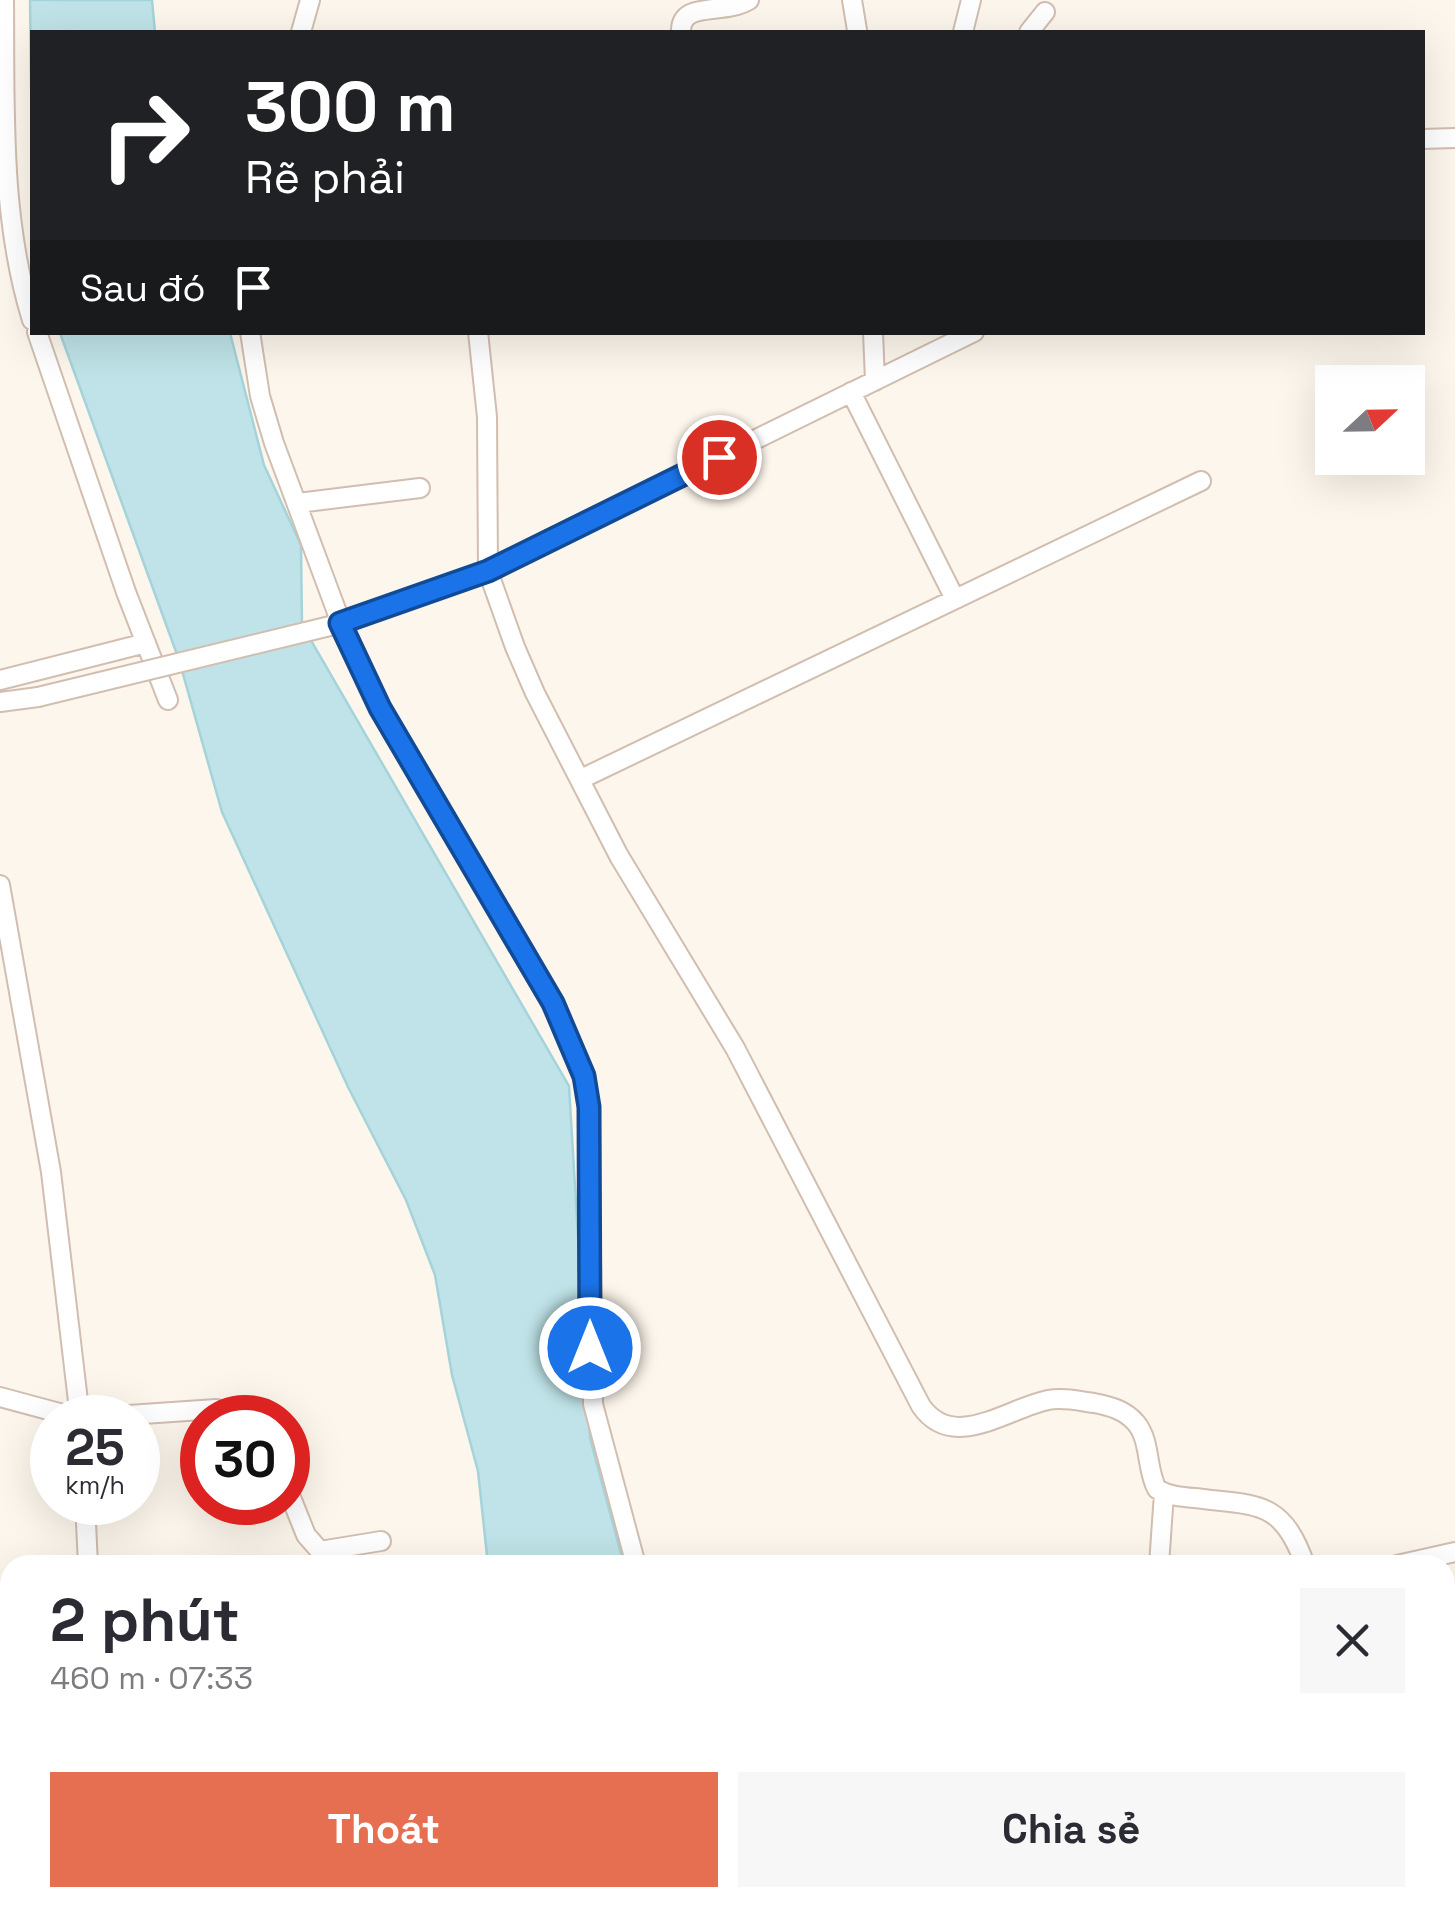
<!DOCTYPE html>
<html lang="vi">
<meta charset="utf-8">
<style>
body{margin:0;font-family:"Space Grotesk",sans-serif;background:#f7f7f7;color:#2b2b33;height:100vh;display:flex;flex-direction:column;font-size:38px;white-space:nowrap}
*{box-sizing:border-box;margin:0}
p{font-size:32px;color:#7c7c81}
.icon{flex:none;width:55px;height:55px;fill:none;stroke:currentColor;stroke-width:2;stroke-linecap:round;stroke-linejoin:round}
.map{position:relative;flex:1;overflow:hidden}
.drawer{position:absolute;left:0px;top:1555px;width:1455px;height:352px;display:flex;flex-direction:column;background:#fff;border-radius:30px 30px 0 0;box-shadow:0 10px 40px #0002}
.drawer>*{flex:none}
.banner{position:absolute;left:30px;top:30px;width:1395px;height:305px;border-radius:0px;box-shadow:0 10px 40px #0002;background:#202124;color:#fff;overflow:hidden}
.needle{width:65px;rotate:68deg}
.tools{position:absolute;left:1315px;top:365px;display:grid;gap:20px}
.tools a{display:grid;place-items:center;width:110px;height:110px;border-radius:0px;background:#fff;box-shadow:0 10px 40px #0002;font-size:50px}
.speed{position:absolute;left:30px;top:1395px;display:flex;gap:20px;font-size:50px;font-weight:700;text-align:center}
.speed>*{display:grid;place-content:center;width:130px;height:130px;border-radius:50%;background:#fff;box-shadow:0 10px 40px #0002;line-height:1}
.speed small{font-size:25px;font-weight:400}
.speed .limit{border:15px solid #d22;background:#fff;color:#111}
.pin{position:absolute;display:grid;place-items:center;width:85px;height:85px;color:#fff;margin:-42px;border:5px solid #fff;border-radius:50%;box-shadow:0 2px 10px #0007}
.me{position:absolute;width:110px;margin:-55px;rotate:0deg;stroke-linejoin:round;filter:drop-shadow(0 0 8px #0008)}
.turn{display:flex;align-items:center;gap:35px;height:210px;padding:0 50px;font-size:45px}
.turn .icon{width:130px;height:130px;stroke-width:2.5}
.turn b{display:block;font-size:70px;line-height:85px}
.then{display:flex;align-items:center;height:95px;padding:0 50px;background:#0003;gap:20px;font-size:38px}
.round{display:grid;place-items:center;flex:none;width:105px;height:105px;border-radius:0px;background:#f7f7f7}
.summary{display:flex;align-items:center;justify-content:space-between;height:170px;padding:0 50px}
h1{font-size:60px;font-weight:700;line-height:75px}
.action{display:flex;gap:20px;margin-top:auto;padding:20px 50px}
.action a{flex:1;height:115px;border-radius:0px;background:#e76f51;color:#fff;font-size:40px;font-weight:700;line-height:115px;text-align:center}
.action a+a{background:#f7f7f7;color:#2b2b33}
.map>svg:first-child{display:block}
.water{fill:#bfe3e8;stroke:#a5d3da;stroke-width:2.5}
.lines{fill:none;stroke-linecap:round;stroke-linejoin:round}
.minor-casing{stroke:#d1beb0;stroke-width:22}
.minor{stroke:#fff;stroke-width:18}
.minor-bridge-casing{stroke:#d1beb0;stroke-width:22;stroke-linecap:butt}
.minor-bridge{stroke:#fff;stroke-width:18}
.route-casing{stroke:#114b97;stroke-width:25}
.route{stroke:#1a73e8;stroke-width:18}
</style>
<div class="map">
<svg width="1455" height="1907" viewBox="0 0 1455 1907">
<rect width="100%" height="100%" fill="#fdf6ec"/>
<!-- water -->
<path class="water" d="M30,0H152L155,32H32V149Z
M60,333H230L264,465L301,545L302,625L569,1086L590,1438L624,1565H488L478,1471L452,1375L435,1275L406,1200L348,1087L222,812L179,660Z
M440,1898H588L584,1907H436Z"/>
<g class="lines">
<!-- minor casing -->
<g class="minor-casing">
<path id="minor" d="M4,0C5,107 0,217 32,320
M852,0L857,30
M301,32L310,0
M681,32C680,0 723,16 749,0
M963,32L971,0
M1029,32L1045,12
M1422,139L1455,138
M37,332L126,592L168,700
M250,332L260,396L274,443L341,623L379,708L553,1003L584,1076L589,1107L593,1404L636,1565
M478,332L487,417L488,571L515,647L535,693L619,856L735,1048L921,1406C953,1452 1006,1409 1048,1400C1063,1397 1079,1401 1094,1403C1110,1406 1125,1410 1136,1423C1151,1441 1146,1469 1157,1489C1169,1496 1181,1497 1195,1498C1255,1506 1282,1498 1305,1565
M873,332L875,381
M851,392L954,597
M298,503L420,488
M331,625L488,571L974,332
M0,680L146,643
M0,702L38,697
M581,779L1201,481
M0,885L51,1172L80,1418
M0,1397L78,1418
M85,1418L216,1409L232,1412L242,1418
M288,1490L306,1535L320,1551L381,1541
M85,1502L88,1565
M1159,1565L1164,1493
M1397,1565L1455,1552
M96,1898V1907
M191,1907L192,1898
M603,1907L606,1898
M1290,1907L1301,1898"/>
</g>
<!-- minor -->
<use href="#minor" class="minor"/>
<!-- minor-bridge casing -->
<g class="minor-bridge-casing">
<path id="minor-bridge" d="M38,697L330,626"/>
</g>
<!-- minor-bridge -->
<use href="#minor-bridge" class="minor-bridge"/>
</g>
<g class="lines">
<!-- route casing -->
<g class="route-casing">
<path id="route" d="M590,1348L589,1107L584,1076L553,1003L380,708L340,623L488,571L719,457"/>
</g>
<!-- route -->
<use href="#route" class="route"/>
</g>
</svg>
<div class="tools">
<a><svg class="needle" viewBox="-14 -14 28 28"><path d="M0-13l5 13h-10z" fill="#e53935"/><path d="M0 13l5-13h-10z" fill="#7c7c81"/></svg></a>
</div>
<div class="speed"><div>25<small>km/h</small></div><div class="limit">30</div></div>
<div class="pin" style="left:719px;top:457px;background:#d93025"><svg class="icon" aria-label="arrive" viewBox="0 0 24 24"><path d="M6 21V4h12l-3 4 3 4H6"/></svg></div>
<svg class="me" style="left:590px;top:1348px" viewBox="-20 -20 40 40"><circle r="17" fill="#1a73e8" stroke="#fff" stroke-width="3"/><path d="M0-11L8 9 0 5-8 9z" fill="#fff"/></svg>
<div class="banner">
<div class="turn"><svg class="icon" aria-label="right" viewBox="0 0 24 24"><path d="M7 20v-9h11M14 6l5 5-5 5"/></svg><div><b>300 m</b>Rẽ phải</div></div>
<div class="then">Sau đó<svg class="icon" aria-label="arrive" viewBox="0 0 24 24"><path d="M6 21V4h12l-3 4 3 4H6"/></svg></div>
</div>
<section class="drawer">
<div class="summary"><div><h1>2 phút</h1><p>460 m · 07:33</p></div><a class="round"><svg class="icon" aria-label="close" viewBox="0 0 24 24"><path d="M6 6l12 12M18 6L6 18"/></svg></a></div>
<div class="action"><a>Thoát</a><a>Chia sẻ</a></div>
</section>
</div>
